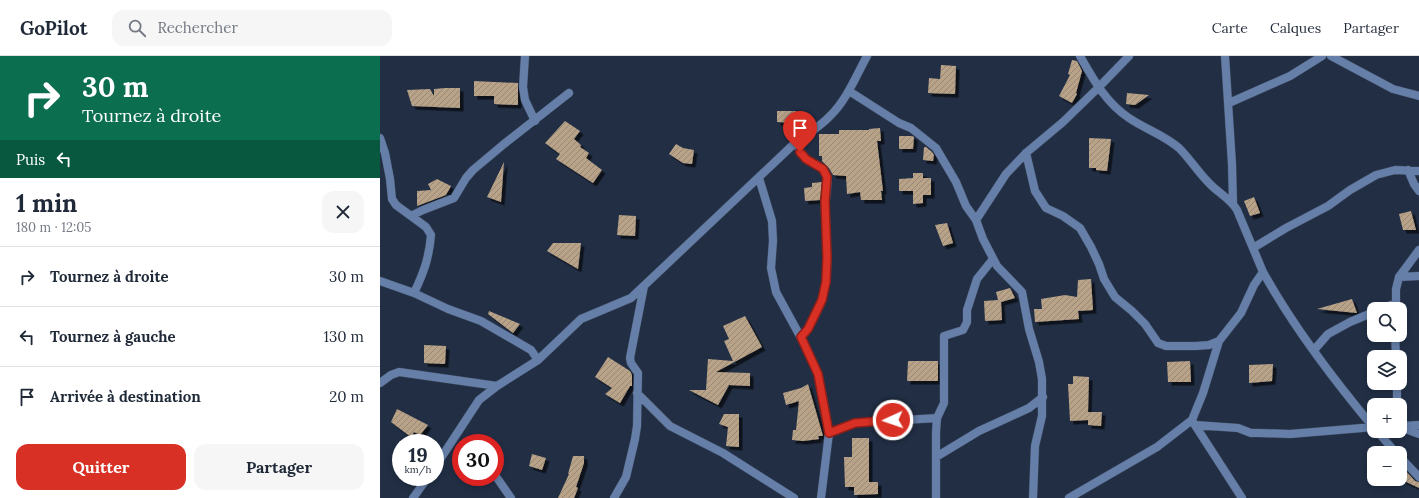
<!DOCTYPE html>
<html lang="fr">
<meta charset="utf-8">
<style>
body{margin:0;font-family:Lora,serif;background:#f6f6f7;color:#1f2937;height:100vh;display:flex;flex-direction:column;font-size:15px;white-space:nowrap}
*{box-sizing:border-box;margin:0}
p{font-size:13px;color:#747a83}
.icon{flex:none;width:22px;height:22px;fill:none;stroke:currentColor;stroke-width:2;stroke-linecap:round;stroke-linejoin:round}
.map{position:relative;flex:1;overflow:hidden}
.drawer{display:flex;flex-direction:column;background:#fff;width:380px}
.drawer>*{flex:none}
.top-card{background:#0b6e4f;color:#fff;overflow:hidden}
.tools{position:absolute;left:987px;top:246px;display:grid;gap:8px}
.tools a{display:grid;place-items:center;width:40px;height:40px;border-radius:8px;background:#fff;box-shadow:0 2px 6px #0003;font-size:20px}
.speed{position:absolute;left:12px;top:378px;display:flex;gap:8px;font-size:20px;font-weight:700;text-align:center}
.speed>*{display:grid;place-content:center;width:52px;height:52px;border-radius:50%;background:#fff;box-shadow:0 2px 6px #0003;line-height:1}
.speed small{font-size:10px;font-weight:400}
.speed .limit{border:6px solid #d22;background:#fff;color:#111}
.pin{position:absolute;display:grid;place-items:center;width:34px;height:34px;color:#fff;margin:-41px -17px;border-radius:50% 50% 50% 0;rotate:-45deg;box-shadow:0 0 4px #0007}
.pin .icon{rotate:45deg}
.me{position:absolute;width:44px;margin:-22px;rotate:267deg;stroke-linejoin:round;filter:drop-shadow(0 0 3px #0008)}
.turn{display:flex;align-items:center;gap:14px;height:84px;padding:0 16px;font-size:18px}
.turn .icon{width:52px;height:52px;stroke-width:2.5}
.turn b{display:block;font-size:28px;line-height:34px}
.then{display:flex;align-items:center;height:38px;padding:0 16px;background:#0003;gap:8px;font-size:15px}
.round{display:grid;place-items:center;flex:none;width:42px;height:42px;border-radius:12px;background:#f6f6f7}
.headline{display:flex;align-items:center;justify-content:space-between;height:68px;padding:0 16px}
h1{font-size:24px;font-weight:700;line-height:30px}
.cta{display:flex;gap:8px;margin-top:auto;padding:8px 16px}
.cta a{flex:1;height:46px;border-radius:12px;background:#d93025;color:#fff;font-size:16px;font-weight:700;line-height:46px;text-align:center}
.cta a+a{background:#f6f6f7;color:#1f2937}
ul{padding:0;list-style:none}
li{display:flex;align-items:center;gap:12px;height:60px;padding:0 16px;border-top:1px solid #e0e1e3}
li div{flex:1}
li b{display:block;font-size:15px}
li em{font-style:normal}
header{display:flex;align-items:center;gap:24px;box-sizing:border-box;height:56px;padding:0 20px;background:#fff;border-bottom:1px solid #e0e1e3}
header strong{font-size:19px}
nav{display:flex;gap:22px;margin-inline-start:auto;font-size:14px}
.search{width:280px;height:36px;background:#f6f6f7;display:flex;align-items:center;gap:10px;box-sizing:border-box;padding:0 14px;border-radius:12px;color:#747a83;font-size:15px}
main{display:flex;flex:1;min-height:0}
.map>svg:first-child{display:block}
.building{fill:url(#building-hatch);filter:url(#shadow)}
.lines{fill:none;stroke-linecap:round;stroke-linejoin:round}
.minor-casing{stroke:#3d495e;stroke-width:9}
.minor{stroke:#657fa9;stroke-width:8}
.route-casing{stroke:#8d1f18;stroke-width:10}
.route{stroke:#d93025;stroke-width:7}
</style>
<header>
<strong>GoPilot</strong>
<div class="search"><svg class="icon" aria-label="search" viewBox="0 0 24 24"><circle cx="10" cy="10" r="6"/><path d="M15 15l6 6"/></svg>Rechercher</div>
<nav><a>Carte</a><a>Calques</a><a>Partager</a></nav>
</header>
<main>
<section class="drawer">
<div class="top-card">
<div class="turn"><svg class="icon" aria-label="right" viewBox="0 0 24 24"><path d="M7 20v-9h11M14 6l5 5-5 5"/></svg><div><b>30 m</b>Tournez à droite</div></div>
<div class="then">Puis<svg class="icon" aria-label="left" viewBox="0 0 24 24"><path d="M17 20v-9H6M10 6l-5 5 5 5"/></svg></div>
</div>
<div class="headline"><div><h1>1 min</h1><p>180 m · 12:05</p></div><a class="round"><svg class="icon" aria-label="close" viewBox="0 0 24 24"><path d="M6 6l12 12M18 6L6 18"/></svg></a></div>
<ul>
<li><svg class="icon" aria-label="right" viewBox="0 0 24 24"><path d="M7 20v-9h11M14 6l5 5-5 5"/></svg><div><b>Tournez à droite</b></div><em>30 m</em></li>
<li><svg class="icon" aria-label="left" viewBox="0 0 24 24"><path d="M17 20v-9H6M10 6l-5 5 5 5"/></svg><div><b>Tournez à gauche</b></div><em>130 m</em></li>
<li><svg class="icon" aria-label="arrive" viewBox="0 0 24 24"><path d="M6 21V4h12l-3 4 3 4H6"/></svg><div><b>Arrivée à destination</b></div><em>20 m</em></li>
</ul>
<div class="cta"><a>Quitter</a><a>Partager</a></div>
</section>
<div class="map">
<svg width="1039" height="442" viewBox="0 0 1039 442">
<defs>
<pattern id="building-hatch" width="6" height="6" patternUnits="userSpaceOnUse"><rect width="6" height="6" fill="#b8a288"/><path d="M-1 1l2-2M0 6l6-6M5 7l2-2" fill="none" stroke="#968776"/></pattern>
<filter id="shadow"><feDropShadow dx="3.5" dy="3.5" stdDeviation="0" flood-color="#0009"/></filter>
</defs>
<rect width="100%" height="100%" fill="#212e44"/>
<!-- building -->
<path class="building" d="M692,4L697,5L702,15L696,37L697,38L692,47L679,40L690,19L688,18Z
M561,9L576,10L575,38L548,37L549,22L560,23Z
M94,25L138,27V49L114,48V40H94Z
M65,32H80V52L32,50L27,34L50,33L54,40V33Z
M747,37L769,39L755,49L746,48Z
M397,55H416L415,67L397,66Z
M185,65L200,75L194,83L201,89L200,91L209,97L206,102L222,114L213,127L176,103L180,98L165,87Z
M500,72L501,85H497L503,135H501L502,144H481L480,136L467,138L466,120L453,119L449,112L442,105V100H439V78H459V74H489V73Z
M519,80H532L534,81L533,93H519Z
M709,82L731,83L727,115L716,114V112H709Z
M296,88L303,92L314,94L312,108L303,107L289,98Z
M544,91H546L552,96L554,99L553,105L543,104Z
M124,106L121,146L107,141Z
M533,117H543V122H551V139H543V147L533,148V135H519V123L533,122Z
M57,123L71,130L66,139L37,150V135L51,134L48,128Z
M442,126L440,144L425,145L424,132L432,131V127Z
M874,141L880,157L870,160L864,145Z
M1031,155L1036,174H1023L1019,158Z
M239,159L256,160L255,180L237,179Z
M567,167L573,187L563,190L555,169Z
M173,187H201L198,213L167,195Z
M711,223L713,254L698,255L699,263L655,266L654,253H662L661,243L685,239L697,241L698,224Z
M630,232L635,242L621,246L622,264L605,265L604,245L618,244L616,236Z
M972,243L977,257L937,253Z
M109,255L140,268L133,277L108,258Z
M365,260L382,291L336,316L370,317V330L349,329L338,349L309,334H326L328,303L353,305L344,285L349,283L343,270Z
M44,289L66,290L65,308L44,307Z
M228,301L250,315L252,319V330H250L240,347L225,338L232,332L215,321Z
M528,305H558V325H527Z
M810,305L811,326H788L787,306Z
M893,308L892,325L869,327V309Z
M693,320L709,321L708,356H722L721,370L708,369V364L690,365L688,328H693Z
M428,328L443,380H438L439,383L423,385L412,384L413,374H416L419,345L406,349L403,337L421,332Z
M17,353L48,369L40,379L34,376L31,381L11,366Z
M344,358H359V391L346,390L348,371L339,368Z
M472,382H489V426H498V438L474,439V431H465L464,401H472Z
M152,398L166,402L162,414L149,410Z
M193,400H204V407L196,431L198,432L194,442H178L189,418H188Z
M1023,412L1035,425L1039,426V432L1020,423V418Z"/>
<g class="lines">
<!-- minor casing -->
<g class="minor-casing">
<path id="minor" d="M145,0L143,31L145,44L155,65
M845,0L852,108L853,147
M951,0L1013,33L1039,40
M469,35L519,67L531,72L556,92L576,126L586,150L596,164L603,183L617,210L642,236L649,273L659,306L662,323V360L655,390L653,442
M849,47L910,20L942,0
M0,82L5,97L10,123L12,143L16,149L46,171L51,179C49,202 44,216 34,237
M416,86C419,92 421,98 425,102C432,108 443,109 447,119C449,127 445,143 445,152C446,190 453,223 436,258C431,267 428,274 421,281
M646,97L655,135L666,152L683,160L700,172L711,191L719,208L724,223L735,241L752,255L765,268L778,287L786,290H816L829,289L839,285L861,257L874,229L883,216L857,154C850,142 838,137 829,127C818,116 810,103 799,92C784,79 765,73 749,62C726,47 713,23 700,0
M1028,114L1034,128L1039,135
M379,122L392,165L393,185L391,212L396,236L427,293L438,318L444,348L449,377L441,442
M31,160L43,154L74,142L86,122L93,114L124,88L189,37
M596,164L626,118L646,97L683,66L718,32L749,0
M873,192L906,172L948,150L970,134L996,119L1015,114L1039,115
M883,216C914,272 953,323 994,372
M1019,221L1039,220
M0,225L34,237L68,253L101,265L151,294L158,304
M1001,253L1016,247
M1016,253V233L1019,221L1039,194
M1015,279L1016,301
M934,294L948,278L970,266L994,256
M0,327L11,319L19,316L117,330
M1017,327V349
M257,337L290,370L343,397L414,442
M813,366L862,442
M815,369L858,372L871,377H880L910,378L994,371
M1022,370L1039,369
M1020,371L1039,378
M997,375L1016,397
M449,377L475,367L557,362
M556,401L599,375L649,352L663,341
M1020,401L1039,421
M55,411L99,344L117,330L158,304L201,263L251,242L416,86C428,78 441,70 451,59C467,43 476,20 487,0
M115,419L131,442
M33,442L48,421
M234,442L246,421L255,383L257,370L258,317L251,307L250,302L264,230
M556,442V376L557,362L564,347V280L583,274L587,266V254L597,223L613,203
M689,442L777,391L812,364L823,337L839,285"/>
</g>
<!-- minor -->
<use href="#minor" class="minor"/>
</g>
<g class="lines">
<!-- route casing -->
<g class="route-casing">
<path id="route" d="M420,96L426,103L443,113L447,121L445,145L447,201L446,226L442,244L428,273L421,281L438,318L449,377L475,367L513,364"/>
</g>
<!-- route -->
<use href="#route" class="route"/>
</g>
</svg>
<div class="tools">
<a><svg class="icon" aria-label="search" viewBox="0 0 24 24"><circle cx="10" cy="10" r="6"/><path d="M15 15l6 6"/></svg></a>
<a><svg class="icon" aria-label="layers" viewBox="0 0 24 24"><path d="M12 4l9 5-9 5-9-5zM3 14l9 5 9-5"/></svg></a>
<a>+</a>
<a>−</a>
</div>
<div class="speed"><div>19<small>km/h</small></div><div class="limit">30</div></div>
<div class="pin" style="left:420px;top:96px;background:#d93025"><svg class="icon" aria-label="arrive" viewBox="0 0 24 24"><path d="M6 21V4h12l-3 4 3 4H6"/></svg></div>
<svg class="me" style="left:513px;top:364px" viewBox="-20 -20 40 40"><circle r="17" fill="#d93025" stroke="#fff" stroke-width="3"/><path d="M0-11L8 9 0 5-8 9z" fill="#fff"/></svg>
</div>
</main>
